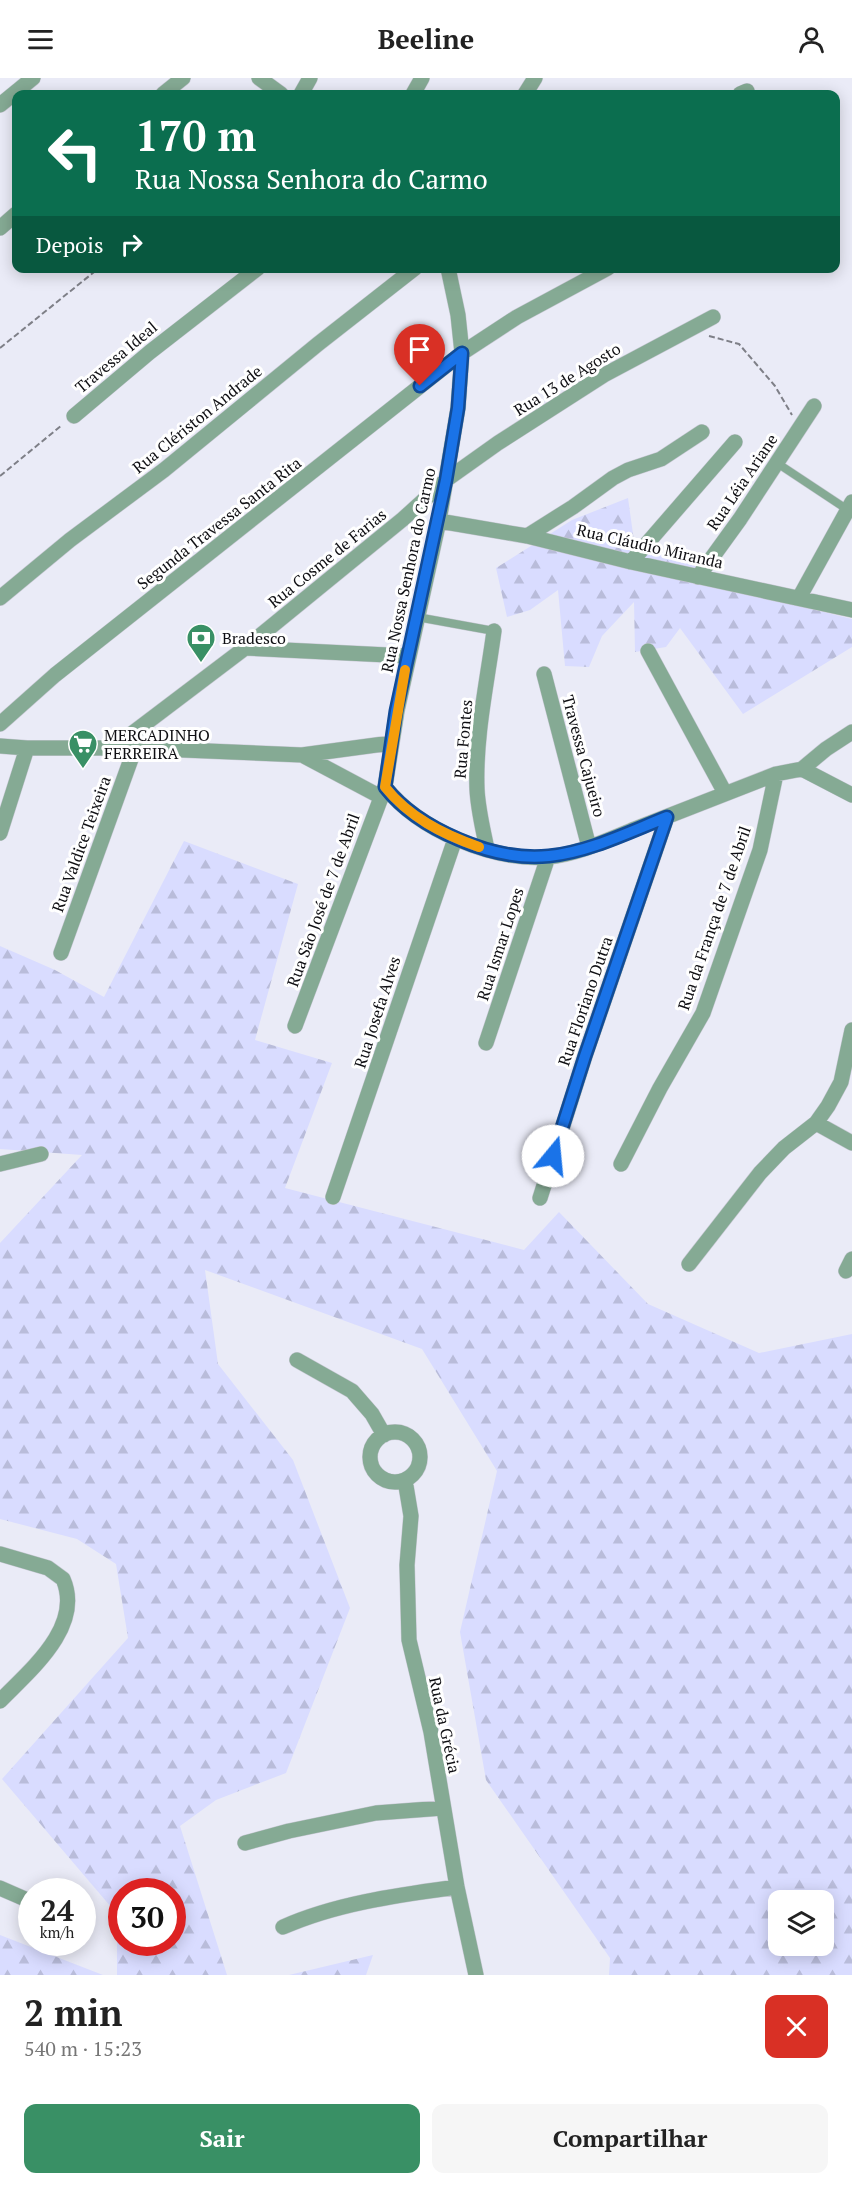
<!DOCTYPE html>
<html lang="pt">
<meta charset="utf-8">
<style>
body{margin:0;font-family:"PT Serif",serif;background:#f6f6f6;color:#222;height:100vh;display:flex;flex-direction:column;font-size:22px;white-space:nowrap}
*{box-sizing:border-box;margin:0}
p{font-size:20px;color:#767676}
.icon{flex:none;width:33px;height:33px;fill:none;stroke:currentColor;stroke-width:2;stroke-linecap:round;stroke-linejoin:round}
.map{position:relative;height:1897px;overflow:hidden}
.panel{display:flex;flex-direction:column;background:#fff;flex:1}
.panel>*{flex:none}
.hud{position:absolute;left:12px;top:12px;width:828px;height:183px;border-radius:12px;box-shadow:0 3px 15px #0003;background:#0b6e4f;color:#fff;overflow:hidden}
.controls{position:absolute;left:768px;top:1812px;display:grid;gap:12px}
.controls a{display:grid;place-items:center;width:66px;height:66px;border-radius:12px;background:#fff;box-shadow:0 3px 15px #0003;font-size:30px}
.speed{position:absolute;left:18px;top:1800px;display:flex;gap:12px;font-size:30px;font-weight:700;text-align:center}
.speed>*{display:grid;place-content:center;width:78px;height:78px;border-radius:50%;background:#fff;box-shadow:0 3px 15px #0003;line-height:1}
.speed small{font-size:15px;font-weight:400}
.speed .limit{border:9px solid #d22;background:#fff;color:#111}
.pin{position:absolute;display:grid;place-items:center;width:51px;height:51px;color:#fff;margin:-62px -26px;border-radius:50% 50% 50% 0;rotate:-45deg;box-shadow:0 0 6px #0007}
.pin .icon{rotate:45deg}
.me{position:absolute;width:66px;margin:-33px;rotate:17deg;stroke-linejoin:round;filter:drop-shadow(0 0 4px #0008)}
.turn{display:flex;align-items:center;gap:21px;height:126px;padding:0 24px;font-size:27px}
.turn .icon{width:78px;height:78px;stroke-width:2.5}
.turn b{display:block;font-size:42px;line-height:51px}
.then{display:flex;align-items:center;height:57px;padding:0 24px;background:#0003;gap:12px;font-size:22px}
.round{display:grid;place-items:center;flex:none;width:63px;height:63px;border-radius:12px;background:#f6f6f6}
.summary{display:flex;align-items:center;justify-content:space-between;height:102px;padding:0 24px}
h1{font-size:36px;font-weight:800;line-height:45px}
.button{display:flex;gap:12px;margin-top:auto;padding:12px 24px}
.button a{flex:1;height:69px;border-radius:12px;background:#399065;color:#fff;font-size:24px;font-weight:800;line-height:69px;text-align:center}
.button a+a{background:#f6f6f6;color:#222}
header{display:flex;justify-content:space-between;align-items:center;height:78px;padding:0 24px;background:#fff;font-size:27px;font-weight:800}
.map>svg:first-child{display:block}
.forest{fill:url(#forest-firs);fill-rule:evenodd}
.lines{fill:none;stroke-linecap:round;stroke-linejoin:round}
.lane-casing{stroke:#c7c8d3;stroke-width:9}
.street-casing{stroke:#c7c8d3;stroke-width:16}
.path{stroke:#7e7f87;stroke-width:2;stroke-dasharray:6 3;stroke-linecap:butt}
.lane{stroke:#85aa94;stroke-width:8}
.street{stroke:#85aa94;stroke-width:15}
.route-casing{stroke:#114b97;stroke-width:15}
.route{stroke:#1a73e8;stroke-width:10}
.slow{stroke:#f59e0b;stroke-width:10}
.labels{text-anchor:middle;stroke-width:6;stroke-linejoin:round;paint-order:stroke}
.street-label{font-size:16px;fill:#0f0f13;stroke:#fff}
.poi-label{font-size:16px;fill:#0f0f13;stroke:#fff;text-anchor:start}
</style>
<header><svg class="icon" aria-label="menu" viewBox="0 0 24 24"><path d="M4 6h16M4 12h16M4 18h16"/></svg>Beeline<svg class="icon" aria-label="person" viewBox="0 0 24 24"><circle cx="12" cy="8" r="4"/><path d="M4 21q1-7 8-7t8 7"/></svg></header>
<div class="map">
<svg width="852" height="1897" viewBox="0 0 852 1897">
<defs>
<pattern id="forest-firs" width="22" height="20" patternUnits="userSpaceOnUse" patternTransform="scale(1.5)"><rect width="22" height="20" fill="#d9dcff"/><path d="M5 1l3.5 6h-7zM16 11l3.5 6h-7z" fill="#b9bcda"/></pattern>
</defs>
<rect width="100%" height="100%" fill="#eaebf7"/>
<!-- forest -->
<path class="forest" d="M628,420L634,463L787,525L852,541V569L743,636L680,550L666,569L635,574L634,524L602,558L589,589L565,588L558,512L530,532L507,539L496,490L572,442Z
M184,763L298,806L255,962L332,985L285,1110L524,1172L559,1134L648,1226L759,1275L852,1256V1897H609L610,1880L486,1702L460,1554L497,1393L422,1271L205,1192L218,1286L293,1382L350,1530L286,1695L216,1722L180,1748L227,1897H117V1836L2,1701L128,1560L116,1486L77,1461L0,1441V1165L82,1077L0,1071V868L55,892L104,919ZM122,1814H172V1864H122ZM778,1822H824V1868H778Z
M0,1857L103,1897H0Z
M373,1877L366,1897H289Z"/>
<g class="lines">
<!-- lane casing -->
<g class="lane-casing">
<path id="lane" d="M777,385L848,432
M417,539L494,553"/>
</g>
<!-- street casing -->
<g class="street-casing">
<path id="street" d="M259,0L281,16
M163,16L183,0
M301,16L310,0
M413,16L422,0
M525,16L535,0
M740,16L747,13
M0,27L33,0
M0,150L16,136
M448,190L458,237L462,275L458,330L439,443L397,633L385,709C419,752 492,783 548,779C578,776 608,762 635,751C682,733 729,714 776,696L802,691L826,671L852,654
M74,338L150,274L258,190
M439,443L527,458L631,484L852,532
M527,458L573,429L613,400L628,392L661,381L702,354
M631,484L735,364
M698,499L740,441L814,328
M0,520L70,462L164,392L318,266L415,190
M799,520L852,424
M245,570L408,578
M648,573L725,715
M544,596L589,769
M0,646L55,597L462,275L517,239L608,190
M0,668L27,670L0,755
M27,670H135L302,677L391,665
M113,670L245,570L403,441L446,402L498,365L604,297L713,239
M302,677L381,719
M802,691L852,717
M487,771C483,751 478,732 477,711C475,659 487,605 494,553
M61,875L135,670
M295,948L385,709
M486,965L548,779
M816,1045L852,1065
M0,1086L41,1076
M621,1086L660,1010L703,935L760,772L776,696
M333,1119L455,761
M540,1120L585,978L667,739
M689,1186L760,1095L784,1070L816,1045L828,1028L841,1004L852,952
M846,1193L852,1181
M297,1282L352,1313L372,1336L384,1357
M370 1379a25 25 0 1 1 50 0a25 25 0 1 1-50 0Z
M405,1402L411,1438L407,1487L409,1562L431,1654L457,1809L476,1897
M0,1476L48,1490L63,1501C84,1549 29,1593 0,1623
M245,1765L289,1753L376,1735L443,1730
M0,1810L32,1824
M283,1849C337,1825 399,1817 457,1809"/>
</g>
<!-- path -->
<path class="path" d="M709,258L739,266L775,308L792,337
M0,270L99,190
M0,398L62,347"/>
<!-- lane -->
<use href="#lane" class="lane"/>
<!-- street -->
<use href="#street" class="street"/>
</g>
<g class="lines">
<!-- route casing -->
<g class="route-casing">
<path id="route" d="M420,308L462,275L458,330L446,402L396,633L385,709C418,751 494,784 549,778C589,774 629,754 667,739L585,978L553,1078"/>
</g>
<!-- route -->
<use href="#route" class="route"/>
<!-- slow -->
<path class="slow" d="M405,592L385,709C409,739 442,756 479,769"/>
</g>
<!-- icons -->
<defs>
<g id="bank-pin" transform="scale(1.5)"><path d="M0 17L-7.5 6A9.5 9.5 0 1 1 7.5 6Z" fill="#399065" stroke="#fff"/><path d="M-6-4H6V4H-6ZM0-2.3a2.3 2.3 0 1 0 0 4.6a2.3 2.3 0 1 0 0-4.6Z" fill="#fff"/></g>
<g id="supermarket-pin" transform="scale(1.5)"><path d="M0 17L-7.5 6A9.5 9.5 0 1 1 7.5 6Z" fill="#399065" stroke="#fff"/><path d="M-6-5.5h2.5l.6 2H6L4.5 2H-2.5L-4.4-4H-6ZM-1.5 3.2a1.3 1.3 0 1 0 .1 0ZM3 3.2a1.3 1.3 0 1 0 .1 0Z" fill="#fff"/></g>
</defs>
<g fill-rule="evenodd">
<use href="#bank-pin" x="201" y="560"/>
<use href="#supermarket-pin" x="83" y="666"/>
</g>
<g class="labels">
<!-- street labels -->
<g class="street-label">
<text transform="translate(116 279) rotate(-40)" y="6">Travessa Ideal</text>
<text transform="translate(567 301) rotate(-32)" y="6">Rua 13 de Agosto</text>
<text transform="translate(197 341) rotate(-39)" y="6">Rua Clériston Andrade</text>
<text transform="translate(742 404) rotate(-56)" y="6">Rua Léia Ariane</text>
<text transform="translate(219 445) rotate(-38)" y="6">Segunda Travessa Santa Rita</text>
<text transform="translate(650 468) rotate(13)" y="6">Rua Cláudio Miranda</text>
<text transform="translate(327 480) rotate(-39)" y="6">Rua Cosme de Farias</text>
<text transform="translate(408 492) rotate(-78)" y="6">Rua Nossa Senhora do Carmo</text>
<text transform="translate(463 661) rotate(-85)" y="6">Rua Fontes</text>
<text transform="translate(584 678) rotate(75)" y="6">Travessa Cajueiro</text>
<text transform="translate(81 766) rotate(-70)" y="6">Rua Valdice Teixeira</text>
<text transform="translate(323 822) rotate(-70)" y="6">Rua São José de 7 de Abril</text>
<text transform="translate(714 840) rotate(-71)" y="6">Rua da França de 7 de Abril</text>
<text transform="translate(500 866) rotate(-72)" y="6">Rua Ismar Lopes</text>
<text transform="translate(585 923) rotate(-71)" y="6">Rua Floriano Dutra</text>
<text transform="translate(377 934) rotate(-72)" y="6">Rua Josefa Alves</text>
<text transform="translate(445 1647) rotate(78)" y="6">Rua da Grécia</text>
</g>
<!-- poi labels -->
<g class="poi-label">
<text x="222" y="566">Bradesco</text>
<text x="104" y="663">MERCADINHO<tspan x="104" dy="18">FERREIRA</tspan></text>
</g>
</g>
</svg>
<div class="controls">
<a><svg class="icon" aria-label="layers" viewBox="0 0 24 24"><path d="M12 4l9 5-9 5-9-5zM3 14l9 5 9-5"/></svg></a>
</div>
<div class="speed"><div>24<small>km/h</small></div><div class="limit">30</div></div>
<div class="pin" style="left:420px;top:308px;background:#d93025"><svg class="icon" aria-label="arrive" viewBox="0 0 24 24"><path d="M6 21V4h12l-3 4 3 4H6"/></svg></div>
<svg class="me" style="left:553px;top:1078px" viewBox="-20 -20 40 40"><circle r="19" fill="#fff"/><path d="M0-13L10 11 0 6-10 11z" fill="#1a73e8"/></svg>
<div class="hud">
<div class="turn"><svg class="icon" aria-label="left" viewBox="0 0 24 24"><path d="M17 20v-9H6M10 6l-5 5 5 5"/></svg><div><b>170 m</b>Rua Nossa Senhora do Carmo</div></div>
<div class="then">Depois<svg class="icon" aria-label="right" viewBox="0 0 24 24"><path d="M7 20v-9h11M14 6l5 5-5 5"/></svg></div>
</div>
</div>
<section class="panel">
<div class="summary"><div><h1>2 min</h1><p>540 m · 15:23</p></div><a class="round" style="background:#d93025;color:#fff"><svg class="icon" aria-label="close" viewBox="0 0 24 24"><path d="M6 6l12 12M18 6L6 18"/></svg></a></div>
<div class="button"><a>Sair</a><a>Compartilhar</a></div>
</section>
